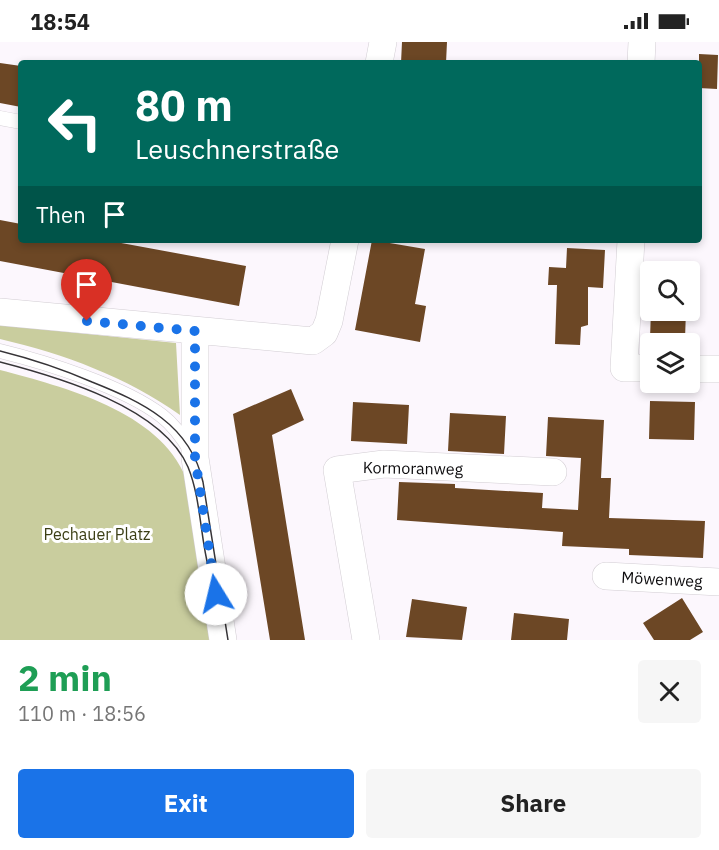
<!DOCTYPE html>
<meta charset="utf-8">
<style>
body{margin:0;font-family:"IBM Plex Sans",sans-serif;background:#f6f6f6;color:#222;height:100vh;display:flex;flex-direction:column;font-size:22px;white-space:nowrap}
*{box-sizing:border-box;margin:0}
p{font-size:20px;color:#767676}
.icon{flex:none;width:33px;height:33px;fill:none;stroke:currentColor;stroke-width:2;stroke-linecap:round;stroke-linejoin:round}
.map{position:relative;height:598px;overflow:hidden}
.sheet{display:flex;flex-direction:column;background:#fff;flex:1}
.sheet>*{flex:none}
.hud{position:absolute;left:18px;top:18px;width:684px;height:183px;border-radius:6px;box-shadow:0 3px 9px #0003;background:#00695c;color:#fff;overflow:hidden}
.tools{position:absolute;left:640px;top:219px;display:grid;gap:12px}
.tools a{display:grid;place-items:center;width:60px;height:60px;border-radius:6px;background:#fff;box-shadow:0 3px 9px #0003;font-size:30px}
.pin{position:absolute;display:grid;place-items:center;width:51px;height:51px;color:#fff;margin:-62px -26px;border-radius:50% 50% 50% 0;rotate:-45deg;box-shadow:0 0 6px #0007}
.pin .icon{rotate:45deg}
.me{position:absolute;width:66px;margin:-33px;rotate:351deg;stroke-linejoin:round;filter:drop-shadow(0 0 4px #0008)}
.turn{display:flex;align-items:center;gap:21px;height:126px;padding:0 18px;font-size:27px}
.turn .icon{width:78px;height:78px;stroke-width:2.5}
.turn b{display:block;font-size:42px;line-height:51px}
.then{display:flex;align-items:center;height:57px;padding:0 18px;background:#0003;gap:12px;font-size:22px}
.round{display:grid;place-items:center;flex:none;width:63px;height:63px;border-radius:6px;background:#f6f6f6}
.head{display:flex;align-items:center;justify-content:space-between;height:102px;padding:0 18px}
h1{font-size:36px;font-weight:700;line-height:45px;color:#1e9e55}
.button{display:flex;gap:12px;margin-top:auto;padding:12px 18px}
.button a{flex:1;height:69px;border-radius:6px;background:#1a73e8;color:#fff;font-size:24px;font-weight:700;line-height:69px;text-align:center}
.button a+a{background:#f6f6f6;color:#222}
.status{display:flex;justify-content:space-between;align-items:center;height:42px;padding:0 30px;background:#fff;direction:ltr}
.status svg{height:16px;fill:currentColor}
.map>svg:first-child{display:block}
.green{fill:#c9cd9e}
.building{fill:#6c4725}
.lines{fill:none;stroke-linecap:round;stroke-linejoin:round}
.lane-casing{stroke:#d2cdd3;stroke-width:15}
.street-casing{stroke:#d2cdd3;stroke-width:28}
.lane{stroke:#fff;stroke-width:14}
.street{stroke:#fff;stroke-width:27}
.tram{stroke:#363437;stroke-width:1.5}
.route{stroke:#1a73e8;stroke-width:10;stroke-dasharray:0 18}
.labels{text-anchor:middle;stroke-width:6;stroke-linejoin:round;paint-order:stroke}
.street-label{font-size:16px;fill:#0d0c0e;stroke:#fff}
.park-label{font-size:16px;fill:#3b3e15;stroke:#fff}
</style>
<div class="status"><b>18:54</b><svg viewBox="0 0 49 12"><path d="M0 12V9h3v3zM5 12V6h3v6zM10 12V3h3v9zM15 12V0h3v12zM26 1h20v11H26zM47 4h2v5h-2z"/></svg></div>
<div class="map">
<svg width="719" height="598" viewBox="0 0 719 598">
<rect width="100%" height="100%" fill="#fcf7fd"/>
<!-- green -->
<path class="green" d="M0,283L176,301L180,373C127,335 64,312 0,297Z
M0,328C64,345 159,369 186,436C192,451 192,470 195,486C201,523 207,561 213,598H0Z"/>
<!-- building -->
<path class="building" d="M402,0H447L446,21H401Z
M699,12L718,13L717,47L699,46Z
M0,21L21,24V65L0,61Z
M0,178L21,182V198H105L246,224L239,264L0,219Z
M372,198L425,207L415,262L426,264L420,300L355,288Z
M567,206L605,208L603,246L588,245V283L581,285L580,303L555,302L557,243H548L549,225L566,226Z
M651,268H686L685,297L650,296Z
M291,347L304,378L272,393L305,598H270L233,372Z
M650,359L695,360L694,398L649,397Z
M353,360L409,363L407,402L351,399Z
M450,371L506,374L504,412L448,409Z
M548,375L604,378L601,436H611L609,476L705,479L703,516L629,513V507L562,504L563,490L397,478L399,440L455,442V446L543,451L542,466L578,468L581,416L546,414Z
M682,556L703,590L690,598H654L643,581Z
M412,557L467,565L462,598L406,595Z
M514,571L569,577L567,598H511Z"/>
<g class="lines">
<!-- lane casing -->
<g class="lane-casing">
<path id="lane" d="M0,76L21,80
M0,309C45,320 125,345 162,374C174,383 183,396 191,409"/>
</g>
<!-- street casing -->
<g class="street-casing">
<path id="street" d="M379,21L383,0
M641,21L642,0
M631,198L624,326H651
M0,270L313,299L324,291L329,279L345,198
M195,289V416L223,598
M690,327H719
M606,534L719,540
M366,598L337,428L384,422L553,430"/>
</g>
<!-- lane -->
<use href="#lane" class="lane"/>
<!-- street -->
<use href="#street" class="street"/>
<!-- tram -->
<path class="tram" d="M0,309C32,317 62,327 92,340C142,360 190,382 203,440L228,598
M0,320C58,335 162,365 188,425C201,457 200,494 209,528"/>
</g>
<g class="lines">
<!-- route -->
<path class="route" d="M87,279L195,289V416L216,552"/>
</g>
<g class="labels">
<!-- street labels -->
<g class="street-label">
<text transform="translate(413 426) rotate(1)" y="6">Kormoranweg</text>
<text transform="translate(662 537) rotate(3)" y="6">Möwenweg</text>
</g>
<!-- park labels -->
<g class="park-label">
<text x="97" y="498">Pechauer Platz</text>
</g>
</g>
</svg>
<div class="tools">
<a><svg class="icon" aria-label="search" viewBox="0 0 24 24"><circle cx="10" cy="10" r="6"/><path d="M15 15l6 6"/></svg></a>
<a><svg class="icon" aria-label="layers" viewBox="0 0 24 24"><path d="M12 4l9 5-9 5-9-5zM3 14l9 5 9-5"/></svg></a>
</div>
<div class="pin" style="left:87px;top:279px;background:#d93025"><svg class="icon" aria-label="arrive" viewBox="0 0 24 24"><path d="M6 21V4h12l-3 4 3 4H6"/></svg></div>
<svg class="me" style="left:216px;top:552px" viewBox="-20 -20 40 40"><circle r="19" fill="#fff"/><path d="M0-13L10 11 0 6-10 11z" fill="#1a73e8"/></svg>
<div class="hud">
<div class="turn"><svg class="icon" aria-label="left" viewBox="0 0 24 24"><path d="M17 20v-9H6M10 6l-5 5 5 5"/></svg><div><b>80 m</b>Leuschnerstraße</div></div>
<div class="then">Then<svg class="icon" aria-label="arrive" viewBox="0 0 24 24"><path d="M6 21V4h12l-3 4 3 4H6"/></svg></div>
</div>
</div>
<section class="sheet">
<div class="head"><div><h1>2 min</h1><p>110 m · 18:56</p></div><a class="round"><svg class="icon" aria-label="close" viewBox="0 0 24 24"><path d="M6 6l12 12M18 6L6 18"/></svg></a></div>
<div class="button"><a>Exit</a><a>Share</a></div>
</section>
